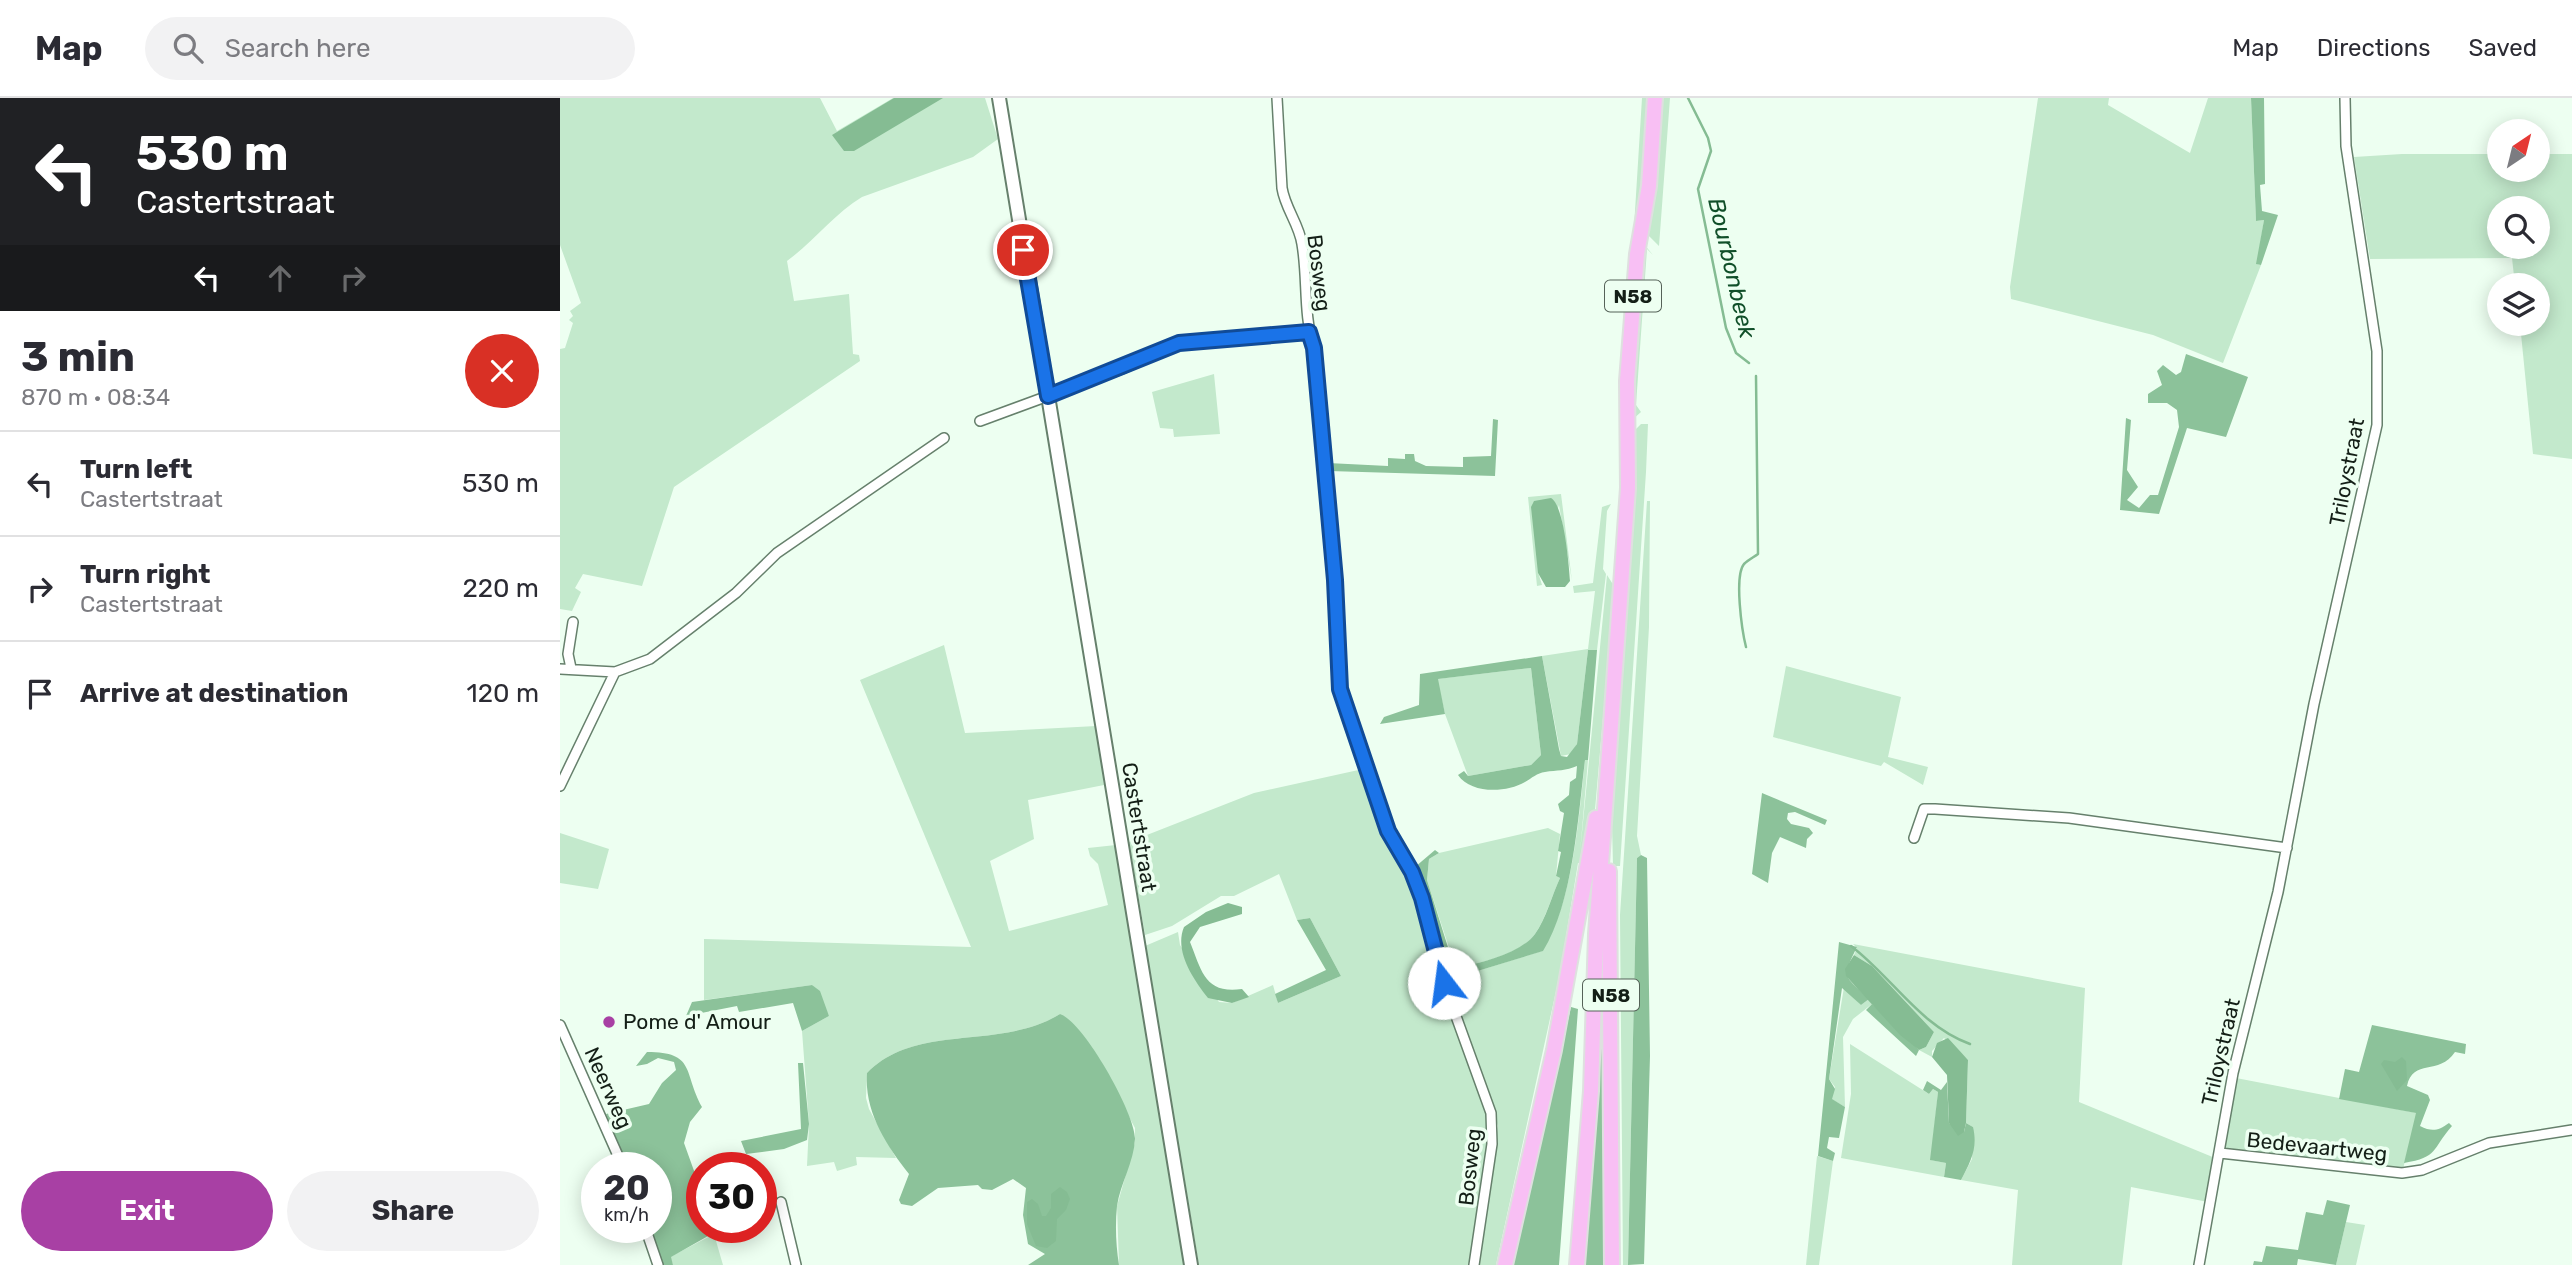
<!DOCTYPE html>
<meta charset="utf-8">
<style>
body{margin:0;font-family:Rubik,sans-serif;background:#f2f2f3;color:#2b2b33;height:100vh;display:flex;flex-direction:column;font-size:26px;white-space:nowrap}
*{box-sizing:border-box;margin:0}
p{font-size:23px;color:#7c7c81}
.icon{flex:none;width:38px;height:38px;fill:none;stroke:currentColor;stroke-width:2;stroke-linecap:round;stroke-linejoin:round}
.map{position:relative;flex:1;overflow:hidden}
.details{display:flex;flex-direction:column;background:#fff;width:560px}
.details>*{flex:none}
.banner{background:#202124;color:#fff;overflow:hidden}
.needle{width:46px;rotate:35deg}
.controls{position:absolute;left:1927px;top:21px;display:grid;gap:14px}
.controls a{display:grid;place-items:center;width:63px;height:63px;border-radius:50%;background:#fff;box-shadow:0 4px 18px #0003;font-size:35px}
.speed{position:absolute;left:21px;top:1054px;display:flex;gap:14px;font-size:35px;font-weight:700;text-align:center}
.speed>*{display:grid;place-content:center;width:91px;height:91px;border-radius:50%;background:#fff;box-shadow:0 4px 18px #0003;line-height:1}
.speed small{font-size:18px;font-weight:400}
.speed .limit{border:10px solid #d22;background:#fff;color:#111}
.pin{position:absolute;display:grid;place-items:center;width:60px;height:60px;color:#fff;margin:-30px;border:4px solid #fff;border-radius:50%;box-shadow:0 2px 7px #0007}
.me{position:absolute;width:77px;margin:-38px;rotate:345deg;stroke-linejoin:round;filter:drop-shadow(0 0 5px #0008)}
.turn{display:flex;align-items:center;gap:24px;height:147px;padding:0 21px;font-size:32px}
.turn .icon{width:91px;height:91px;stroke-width:2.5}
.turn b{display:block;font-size:49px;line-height:60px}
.lanes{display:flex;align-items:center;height:66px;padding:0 21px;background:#0003;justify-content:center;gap:35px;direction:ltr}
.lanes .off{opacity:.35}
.round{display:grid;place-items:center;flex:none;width:74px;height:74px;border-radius:37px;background:#f2f2f3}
.summary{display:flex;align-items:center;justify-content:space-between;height:119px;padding:0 21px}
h1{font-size:42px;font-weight:700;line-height:52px}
.button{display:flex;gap:14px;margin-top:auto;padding:14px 21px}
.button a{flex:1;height:80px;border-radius:42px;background:#a840a4;color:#fff;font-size:28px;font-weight:700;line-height:80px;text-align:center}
.button a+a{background:#f2f2f3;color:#2b2b33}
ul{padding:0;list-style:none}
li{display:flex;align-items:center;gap:21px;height:105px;padding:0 21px;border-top:2px solid #e1e1e2}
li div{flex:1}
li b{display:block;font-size:26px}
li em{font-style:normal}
header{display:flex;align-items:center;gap:42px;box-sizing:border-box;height:98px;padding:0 35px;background:#fff;border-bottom:2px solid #e1e1e2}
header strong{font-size:33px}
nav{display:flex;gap:38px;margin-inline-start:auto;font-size:24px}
.search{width:490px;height:63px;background:#f2f2f3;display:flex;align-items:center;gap:18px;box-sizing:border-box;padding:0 24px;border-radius:38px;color:#7c7c81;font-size:26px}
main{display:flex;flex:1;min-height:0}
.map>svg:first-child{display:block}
.green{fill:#c3e9cc;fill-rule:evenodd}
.forest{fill:#8cc29a}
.water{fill:#85bc93}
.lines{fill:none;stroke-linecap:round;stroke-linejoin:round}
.stream{stroke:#85bc93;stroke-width:2.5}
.minor-casing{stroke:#66806c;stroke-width:12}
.secondary-casing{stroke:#66806c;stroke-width:16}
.primary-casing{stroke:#dee0df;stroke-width:18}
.minor{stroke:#fff;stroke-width:9}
.secondary{stroke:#fff;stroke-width:12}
.primary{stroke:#f8bff4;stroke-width:14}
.route-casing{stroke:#114b97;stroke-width:18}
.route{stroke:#1a73e8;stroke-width:12}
.poi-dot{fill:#a840a4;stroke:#edfff1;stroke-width:2.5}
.labels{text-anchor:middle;stroke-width:7;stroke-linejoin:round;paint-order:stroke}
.shield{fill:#edfff1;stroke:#556258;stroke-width:2}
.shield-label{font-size:19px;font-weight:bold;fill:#141f17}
.street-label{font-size:21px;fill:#141f17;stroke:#edfff1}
.poi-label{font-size:21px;fill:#141f17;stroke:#edfff1;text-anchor:start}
.water-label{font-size:23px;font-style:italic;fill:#104f29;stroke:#edfff1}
</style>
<header>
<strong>Map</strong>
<div class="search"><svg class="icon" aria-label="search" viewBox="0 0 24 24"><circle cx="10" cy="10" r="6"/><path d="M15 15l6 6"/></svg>Search here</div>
<nav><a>Map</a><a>Directions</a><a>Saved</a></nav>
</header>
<main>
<section class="details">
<div class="banner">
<div class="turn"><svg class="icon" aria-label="left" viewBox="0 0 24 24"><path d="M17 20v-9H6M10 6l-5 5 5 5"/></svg><div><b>530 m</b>Castertstraat</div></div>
<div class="lanes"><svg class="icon" aria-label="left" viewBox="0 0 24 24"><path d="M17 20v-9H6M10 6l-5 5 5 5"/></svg><svg class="icon off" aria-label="ahead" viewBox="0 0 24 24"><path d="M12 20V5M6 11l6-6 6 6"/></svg><svg class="icon off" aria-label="right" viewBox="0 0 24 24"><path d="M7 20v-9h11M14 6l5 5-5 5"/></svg></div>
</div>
<div class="summary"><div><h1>3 min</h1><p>870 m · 08:34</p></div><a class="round" style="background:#d93025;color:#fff"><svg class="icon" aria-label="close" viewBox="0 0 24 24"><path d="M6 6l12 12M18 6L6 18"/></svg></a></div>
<ul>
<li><svg class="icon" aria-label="left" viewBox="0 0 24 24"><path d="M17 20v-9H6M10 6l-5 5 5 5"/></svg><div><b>Turn left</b><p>Castertstraat</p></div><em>530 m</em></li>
<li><svg class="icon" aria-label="right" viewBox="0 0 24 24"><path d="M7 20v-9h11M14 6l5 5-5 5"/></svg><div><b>Turn right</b><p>Castertstraat</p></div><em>220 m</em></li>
<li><svg class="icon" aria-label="arrive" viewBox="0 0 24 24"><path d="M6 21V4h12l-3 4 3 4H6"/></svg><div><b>Arrive at destination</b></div><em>120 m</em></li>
</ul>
<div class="button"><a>Exit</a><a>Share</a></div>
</section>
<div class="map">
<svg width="2012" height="1167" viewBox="0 0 2012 1167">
<rect width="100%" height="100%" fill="#edfff1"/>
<!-- green -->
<path class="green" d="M0,0H260L277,33L333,0H425L438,41L413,59L302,99C275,115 253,144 227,163L234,203L289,196L293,256L299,257L300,263L114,389L82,488L23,476L15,490L21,494L12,513L0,511V251L5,250L13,225L9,222L13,218L10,213L21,205L0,147Z
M1082,0H1089L1083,92L1074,129Z
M1101,0H1110L1099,148L1087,136Z
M1478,0H1549L1548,7L1630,55L1648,0H1691L1696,123L1704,122L1697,166L1701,167L1663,265L1593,237L1451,201L1450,189Z
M1842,56H1939V72H1978V56H2012V361L1973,356L1960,226H1978V187H1955L1952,160L1810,161L1794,59ZM1939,110H1978V149H1939Z
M1083,145L1093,157L1087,151L1076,307L1081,314L1072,322Z
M654,276L660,336L614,339L613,331L600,330L592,294Z
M1081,326H1088L1086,374L1060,768H1053L1052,727L1072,381L1076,331Z
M1001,396L1012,483L999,407L978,474L982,487L977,488L968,399Z
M1087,403H1090L1089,529L1077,738L1081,757L1077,760L1068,1167H1063L1060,817Z
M1051,406L1047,413L1043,471L1046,476L1037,552H1028L1017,646L1011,656L1001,658L982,558L1028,551L1035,493L1014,495L1013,488L1033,485L1042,409Z
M1047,477L1054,488L1053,504L1035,712L1025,766L1018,765L1000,875L936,1167H918L938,1028L888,882L982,853C1013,805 1019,718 1025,662H1028L1020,755Z
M384,547L405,635L536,628L544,687L468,702L474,741L430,763L449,833L548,807L538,766L530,758L528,750L556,747L624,1167H559L557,1108L575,1044V1030L561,1004L500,916C441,953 356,924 307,975L306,1000L309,1011L336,1060L296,1059L297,1067L277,1073L274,1064L247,1068L249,1026L242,933L269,918L252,887L144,902V841L411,849L300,582Z
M1226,568L1341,599L1328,659L1368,669L1363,687L1324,664L1321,668L1213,639Z
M971,570L981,657L971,667L908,678L885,616L877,581Z
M803,671L852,782L876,874L926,1011L928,1047L910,1167H639L585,848L618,834L620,847L659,904L672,905L713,887L718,905L781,878L750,820L737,822L719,776L674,798H661L612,828L585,837L569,744L694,695Z
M988,730L1000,736L996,778L1000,780C992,797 986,820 975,836C963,854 925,864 905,868L892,859L867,782L869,761L879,755Z
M0,735L49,751L38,791L0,785Z
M1293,846L1525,890L1519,1004L1655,1060L1648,1104L1571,1089L1562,1167H1452L1458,1092L1401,1082L1412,1061L1413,1029L1406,1025L1408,962L1384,940L1372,953V959L1359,952L1366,949L1374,934L1312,868L1294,857L1297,850Z
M1284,889L1301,907L1309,901L1312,906L1293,921L1283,939L1285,1009L1271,1001L1275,989L1269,981Z
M1290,946L1369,996L1373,991L1378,994L1371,1062L1386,1065L1384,1079L1281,1060L1291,996Z
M1676,980L1857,1015L1843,1071L1804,1069L1663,1050Z
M1257,1058L1273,1063L1259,1167H1246Z
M1786,1124L1805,1127L1796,1167H1776Z
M154,1136L163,1167H113L110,1159Z"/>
<!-- forest -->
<path class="forest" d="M1691,0H1704L1705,86L1700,87L1702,113L1718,117L1701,167L1696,166L1704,122L1696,123Z
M1626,256L1688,279L1666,339L1627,330L1599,416L1560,412L1566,320L1571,322L1567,372L1578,389L1567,402L1579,410L1590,397H1598L1619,329L1617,312L1607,305H1588V296L1602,287L1597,273L1603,267L1616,277L1621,274Z
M933,321L938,322L935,378L769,373L768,365L828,368V360L845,361V356H854L855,363L866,368L903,369V359L931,358Z
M1028,552H1037L1028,662H1025C1018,719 1013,805 983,853L888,882L855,769L875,752L879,755L869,761L867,782L891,859L905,868C925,864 962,854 975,836C986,821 992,797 1000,780L996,778L1001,754L998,753L1004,715L1000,713L998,706L1009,697L1010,684L1016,680L1017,668C1006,673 997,672 985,674C977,675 972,680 965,684C946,695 911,696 898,677L904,673L908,678L971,667L981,657L971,570L878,581L885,616L820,626L824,619L859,607L860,576L982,558L999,651L1001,658L1007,659L1017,646Z
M1202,695L1267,722L1265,727L1235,714L1228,715L1227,721L1231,726L1249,730L1253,735L1247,741L1246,750L1220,739L1212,755L1208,785L1192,776Z
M1081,757L1087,760L1090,958L1084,1166L1068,1167L1077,760Z
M750,820L781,878L718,905L715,896L766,872L737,822Z
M1279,844L1297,849C1281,882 1283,875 1309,901L1301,907L1282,890L1269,981L1275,991L1272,1001L1285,1009L1279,1040L1269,1039L1267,1050L1275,1055L1273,1063L1258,1058Z
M252,887L260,893L269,918L242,933L233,905L179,914L177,908L126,918L132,904Z
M1312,906L1359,952L1356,958L1306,912Z
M1011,909L1018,911L999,1167H953Z
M500,916C524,924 576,1017 575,1041C574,1064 560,1086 557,1108C555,1128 556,1148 559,1167H468L485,1156L468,1146L463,1117L466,1090L453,1081L432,1092L422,1091L418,1087L378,1090L352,1108L341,1106L339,1102L349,1076C326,1047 304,1013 307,975C356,924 441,953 500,916Z
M1812,927L1906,946L1905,956L1895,954C1879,978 1853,960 1847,988L1868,997L1870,1002L1860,1028C1872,1034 1878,1033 1889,1025L1892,1028C1871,1052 1879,1059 1844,1065L1856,1015L1779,1001L1785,971L1799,974Z
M1044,932L1047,1167H1025L1039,965L1041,933Z
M87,954C136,954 123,974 142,1009L130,1024L124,1045L142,1095V1129H164L111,1159L113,1167H103L88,1129H96V1069H66L46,1016L89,1006L102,985L116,972L114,964L98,960L87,966L76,968Z
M238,965H243L249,1026L247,1042L224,1051L186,1056L181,1043L241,1031Z
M1367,983L1381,992L1387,984L1389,1025L1404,1034L1406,1025L1413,1029C1418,1050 1411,1063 1401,1082L1384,1079L1386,1065L1370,1062L1378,994L1373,991L1369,996L1363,992Z
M1767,1102L1790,1107L1776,1167L1738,1161L1737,1167H1693L1694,1163L1702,1164L1706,1148L1738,1152L1746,1114L1763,1117Z"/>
<!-- water -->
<path class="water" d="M334,0H383L294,53H284L272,37Z
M991,400C1004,407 1009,467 1010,483L1005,489H986L978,475L971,409L974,403Z
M668,805L682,809V816L640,829L630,844C642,874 645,896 682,891L689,899L672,905L648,900C633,881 614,853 624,829L646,814Z
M1294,857L1312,868L1374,934L1366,949L1359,952L1340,937L1286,878L1285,871Z
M1388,940L1408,962L1406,1025L1404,1034L1398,1038L1389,1025L1387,977L1372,959L1377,945Z
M1842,959L1846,963L1847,982L1837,993L1821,966L1824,962L1835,964Z
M500,1089L507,1094L510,1101L506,1112L497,1121L496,1143L487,1150L476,1148L467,1126V1104L472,1101L478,1106L482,1118H486L491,1110V1096Z"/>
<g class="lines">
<!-- stream -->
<path class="stream" d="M1128,0L1148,40L1151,53L1138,91L1166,230L1176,255L1189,265
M1186,549C1182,533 1174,478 1184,466C1188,462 1194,459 1198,456L1196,278
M1291,848C1332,879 1360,928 1410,946"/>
<!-- minor casing -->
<g class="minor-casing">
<path id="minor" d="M717,0L722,90C725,110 739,126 742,146C748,181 743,216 754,250L775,482L780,591L828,733L856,785L884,885L931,1015L932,1046L914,1167
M420,323L564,270L619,245L749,234
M11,570L8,556L13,524
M0,571L55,574L90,561L176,495L217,455L384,340
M0,688L55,574
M1354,740L1364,711H1375L1509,720L1727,750
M0,927L63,1069
M1660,1055L1842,1075L1862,1072L1929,1045L2012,1032
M221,1104L236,1167
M85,1129L98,1167
M1639,1167L1673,975L1718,794L1754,606L1817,327V253L1786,48L1785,0"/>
</g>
<!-- secondary casing -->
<g class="secondary-casing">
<path id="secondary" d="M439,0L631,1167"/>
</g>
<!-- primary casing -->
<g class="primary-casing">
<path id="primary" d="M1049,773L1052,1167
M945,1167L994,952L1036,720
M1017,1167L1031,993L1036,836L1068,390L1067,283L1077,156L1089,88L1095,0"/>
</g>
<!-- minor -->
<use href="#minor" class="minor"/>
<!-- secondary -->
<use href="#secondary" class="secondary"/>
<!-- primary -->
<use href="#primary" class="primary"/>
</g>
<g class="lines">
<!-- route casing -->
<g class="route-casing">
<path id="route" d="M463,152L488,298L619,245L749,234L754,250L775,482L780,591L828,733L852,774L862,800L884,885"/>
</g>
<!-- route -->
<use href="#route" class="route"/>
</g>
<!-- markers -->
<circle class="poi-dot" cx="49" cy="924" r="7"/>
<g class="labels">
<!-- shield labels -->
<g class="shield">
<rect x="1045" y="182.5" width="56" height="31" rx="5"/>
<rect x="1023" y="881.5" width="56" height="31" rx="5"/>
</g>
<g class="shield-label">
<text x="1073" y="205">N58</text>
<text x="1051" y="904">N58</text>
</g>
<!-- street labels -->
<g class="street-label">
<text transform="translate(759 175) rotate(83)" y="7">Bosweg</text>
<text transform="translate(1787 374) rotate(-79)" y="7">Triloystraat</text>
<text transform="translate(579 729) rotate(81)" y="7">Castertstraat</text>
<text transform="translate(1661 954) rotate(-77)" y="7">Triloystraat</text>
<text transform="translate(48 990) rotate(66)" y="7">Neerweg</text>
<text transform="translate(1757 1049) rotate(6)" y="7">Bedevaartweg</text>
<text transform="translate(910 1069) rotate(-84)" y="7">Bosweg</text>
</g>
<!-- poi labels -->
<g class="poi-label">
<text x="63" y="931">Pome d' Amour</text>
</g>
<!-- water labels -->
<g class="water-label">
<text transform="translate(1172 170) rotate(77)" y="8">Bourbonbeek</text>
</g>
</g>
</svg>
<div class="controls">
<a><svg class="needle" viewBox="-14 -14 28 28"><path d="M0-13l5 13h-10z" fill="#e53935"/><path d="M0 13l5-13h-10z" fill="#7c7c81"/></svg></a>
<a><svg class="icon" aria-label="search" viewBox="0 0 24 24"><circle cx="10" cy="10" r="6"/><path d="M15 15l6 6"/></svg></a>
<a><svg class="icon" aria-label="layers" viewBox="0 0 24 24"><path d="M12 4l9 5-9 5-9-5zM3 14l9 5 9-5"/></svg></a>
</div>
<div class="speed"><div>20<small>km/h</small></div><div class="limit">30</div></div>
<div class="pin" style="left:463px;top:152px;background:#d93025"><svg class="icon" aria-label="arrive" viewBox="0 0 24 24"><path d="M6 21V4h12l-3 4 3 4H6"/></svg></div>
<svg class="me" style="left:884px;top:885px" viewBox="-20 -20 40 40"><circle r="19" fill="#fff"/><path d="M0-13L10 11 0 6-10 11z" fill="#1a73e8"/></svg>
</div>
</main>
